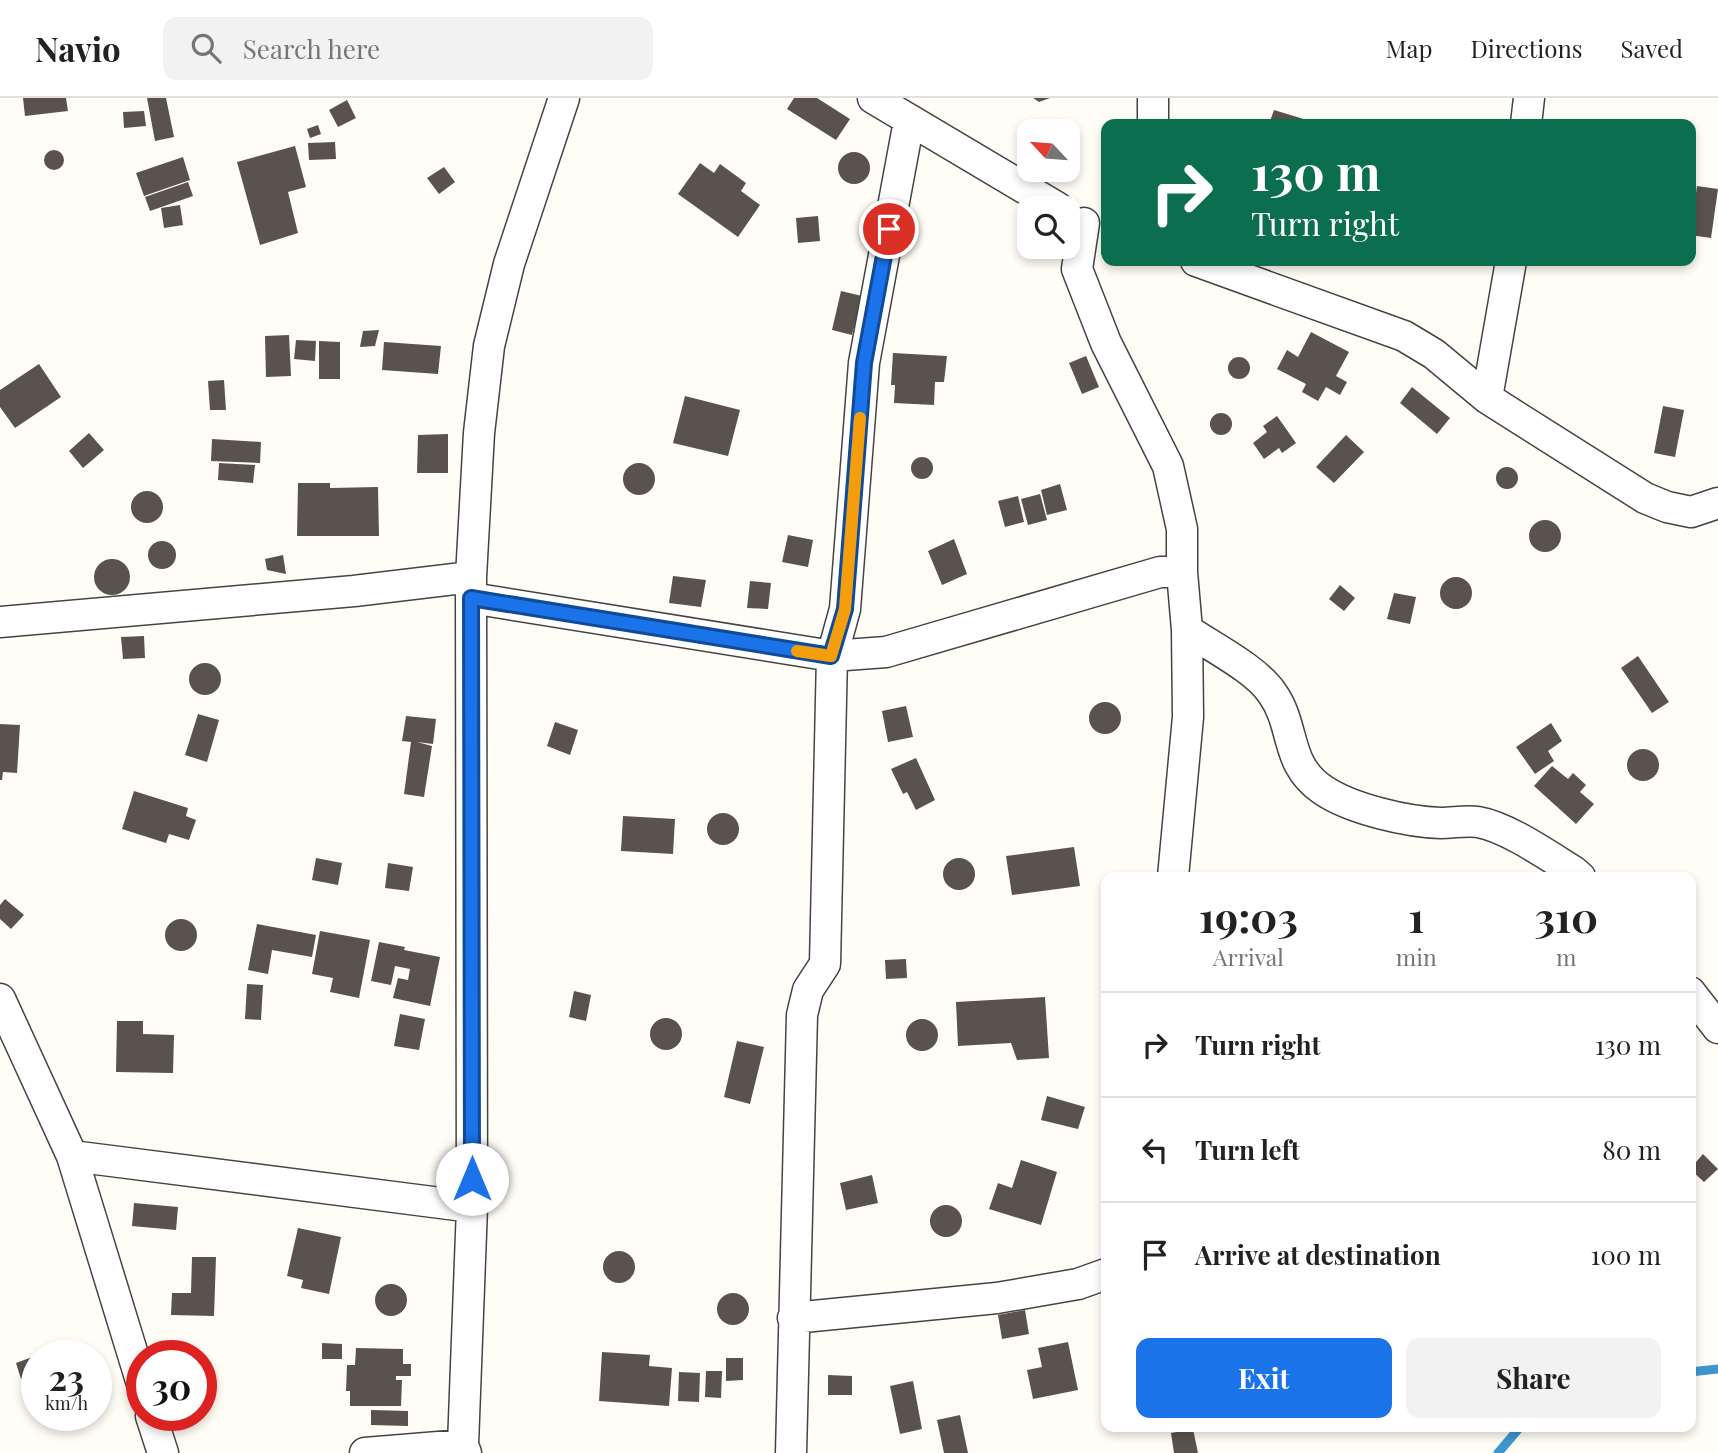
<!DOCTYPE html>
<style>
body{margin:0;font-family:"Playfair Display",serif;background:#f2f2f2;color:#222;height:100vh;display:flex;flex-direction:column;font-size:26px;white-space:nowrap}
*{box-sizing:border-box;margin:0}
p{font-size:23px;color:#767676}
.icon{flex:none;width:38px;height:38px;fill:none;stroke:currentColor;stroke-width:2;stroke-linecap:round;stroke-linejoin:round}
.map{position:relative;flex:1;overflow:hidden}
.drawer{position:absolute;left:1101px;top:774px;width:595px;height:560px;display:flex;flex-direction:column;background:#fff;border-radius:14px;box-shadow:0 4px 10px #0003}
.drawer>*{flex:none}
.hud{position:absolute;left:1101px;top:21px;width:595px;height:147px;border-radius:14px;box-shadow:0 4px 10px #0003;background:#0b6e4f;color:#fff;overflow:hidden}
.needle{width:46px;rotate:296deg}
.fabs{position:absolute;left:1017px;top:21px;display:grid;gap:14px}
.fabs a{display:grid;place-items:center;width:63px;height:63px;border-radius:14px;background:#fff;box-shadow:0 4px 10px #0003;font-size:35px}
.speed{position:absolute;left:21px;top:1242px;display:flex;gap:14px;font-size:35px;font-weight:700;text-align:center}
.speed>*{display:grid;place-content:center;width:91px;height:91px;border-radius:50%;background:#fff;box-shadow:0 4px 10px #0003;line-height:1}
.speed small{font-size:18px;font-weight:400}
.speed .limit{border:10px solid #d22;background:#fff;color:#111}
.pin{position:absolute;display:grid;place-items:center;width:60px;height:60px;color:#fff;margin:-30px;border:4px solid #fff;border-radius:50%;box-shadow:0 2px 7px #0007}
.me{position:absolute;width:77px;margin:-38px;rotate:0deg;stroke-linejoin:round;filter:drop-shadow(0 0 5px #0008)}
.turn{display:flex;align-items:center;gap:24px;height:147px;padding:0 35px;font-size:32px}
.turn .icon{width:91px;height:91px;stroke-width:2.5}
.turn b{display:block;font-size:49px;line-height:60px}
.eta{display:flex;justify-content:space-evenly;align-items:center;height:119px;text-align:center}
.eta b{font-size:42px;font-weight:700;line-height:49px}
.cta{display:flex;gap:14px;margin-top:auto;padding:14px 35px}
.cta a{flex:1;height:80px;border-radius:14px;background:#1a73e8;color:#fff;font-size:28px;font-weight:700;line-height:80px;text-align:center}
.cta a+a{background:#f2f2f2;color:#222}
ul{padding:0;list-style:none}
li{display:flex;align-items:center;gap:21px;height:105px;padding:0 35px;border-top:2px solid #e0e0e0}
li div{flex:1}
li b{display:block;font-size:26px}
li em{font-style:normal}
header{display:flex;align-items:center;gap:42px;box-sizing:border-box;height:98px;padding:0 35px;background:#fff;border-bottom:2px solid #e0e0e0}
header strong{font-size:33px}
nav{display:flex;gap:38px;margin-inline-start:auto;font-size:24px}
.search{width:490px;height:63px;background:#f2f2f2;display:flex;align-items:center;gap:18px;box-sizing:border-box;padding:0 24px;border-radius:14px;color:#767676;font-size:26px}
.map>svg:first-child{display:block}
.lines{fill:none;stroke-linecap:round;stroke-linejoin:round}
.stream{stroke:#3f96cf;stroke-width:9}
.building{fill:#5a524d}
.street-casing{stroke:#444;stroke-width:33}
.street{stroke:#fff;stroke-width:30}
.route-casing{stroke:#114b97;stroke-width:18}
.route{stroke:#1a73e8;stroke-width:12}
.slow{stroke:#f59e0b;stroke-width:12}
</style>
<header>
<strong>Navio</strong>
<div class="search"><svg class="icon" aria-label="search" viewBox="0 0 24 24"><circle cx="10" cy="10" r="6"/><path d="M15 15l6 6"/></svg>Search here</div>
<nav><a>Map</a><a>Directions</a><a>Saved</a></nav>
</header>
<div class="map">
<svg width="1718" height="1355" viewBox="0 0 1718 1355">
<rect width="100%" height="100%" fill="#fffdf5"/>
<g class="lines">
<!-- stream -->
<path class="stream" d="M1690,1274L1718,1271
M1498,1355L1521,1328"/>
</g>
<!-- building -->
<path class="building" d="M23,0H66L68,13L25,18Z
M147,0H166L174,39L155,43Z
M794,0H817L850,21L836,42L787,11Z
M1033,0H1050L1039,4Z
M347,2L356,20L338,29L329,12Z
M1274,12L1320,26H1269Z
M144,13L146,28L124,30L123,14Z
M1229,21L1236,23L1239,26H1220Z
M318,27L321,36L310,40L307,31Z
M335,44L336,61L309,62L308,45Z
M295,48L306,89L288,94L298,135L260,147L237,64Z
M44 62a10 10 0 1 1 20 0a10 10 0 1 1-20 0Z
M838 70a16 16 0 1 1 32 0a16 16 0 1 1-32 0Z
M183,59L190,82L144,98L136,75Z
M700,65L714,75L720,66L746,85L741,93L760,107L738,139L678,96Z
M444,69L455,84L439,96L427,80Z
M188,84L193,98L150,113L145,99Z
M1697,88L1718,91L1711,140L1690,137Z
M180,107L183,127L164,130L161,110Z
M818,118L820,143L798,145L796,120Z
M841,193L862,198L852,237L832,232Z
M379,232L375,248L360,249L363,233Z
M1311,234L1349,254L1336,278L1347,284L1340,297L1326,289L1318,303L1302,294L1306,286L1277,271L1287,252L1298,259Z
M289,237L291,278L266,279L265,238Z
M296,242L316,243L315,263L294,261Z
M319,243L340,244V281H319Z
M384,244L441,248L438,276L382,272Z
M893,255L947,258L944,284H935L934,307L894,305L895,287H891Z
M1086,258L1099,289L1082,296L1069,265Z
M1228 270a11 11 0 1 1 22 0a11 11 0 1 1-22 0Z
M39,266L61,299L15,330L0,309V292Z
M224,282L226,312H210L208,283Z
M1412,289L1450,320L1437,336L1400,305Z
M685,298L740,312L728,358L673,345Z
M1663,308L1684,312L1675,359L1654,355Z
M1210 326a11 11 0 1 1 22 0a11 11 0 1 1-22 0Z
M1277,318L1296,345L1282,355L1279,350L1264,361L1253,345L1267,334L1263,328Z
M89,335L104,352L83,370L69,353Z
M448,336V375H417L418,337Z
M1346,337L1364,354L1334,385L1316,369Z
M212,341L261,344L260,365L211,363Z
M911 370a11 11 0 1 1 22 0a11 11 0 1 1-22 0Z
M219,365L255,367L253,385L218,382Z
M623 381a16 16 0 1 1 32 0a16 16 0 1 1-32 0Z
M1496 380a11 11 0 1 1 22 0a11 11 0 1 1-22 0Z
M298,385H330V390L378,389L379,438H297Z
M1060,386L1067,412L1047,417L1041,392Z
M131 409a16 16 0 1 1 32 0a16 16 0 1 1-32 0Z
M1040,396L1047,422L1028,427L1021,401Z
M1018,398L1024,424L1005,429L998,403Z
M1529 438a16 16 0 1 1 32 0a16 16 0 1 1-32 0Z
M788,437L813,442L808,469L782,464Z
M954,441L967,476L942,487L928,453Z
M148 457a14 14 0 1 1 28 0a14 14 0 1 1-28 0Z
M283,457L286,476L267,472L265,461Z
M94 479a18 18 0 1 1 36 0a18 18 0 1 1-36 0Z
M673,478L706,482L701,509L669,505Z
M1440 495a16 16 0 1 1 32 0a16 16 0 1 1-32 0Z
M750,483L771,485L768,511L747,510Z
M1340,487L1355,500L1344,513L1329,501Z
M1394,495L1416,499L1410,526L1387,521Z
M144,538L145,560L123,561L121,539Z
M1638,558L1669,604L1652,615L1621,570Z
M189 581a16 16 0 1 1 32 0a16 16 0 1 1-32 0Z
M1089 620a16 16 0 1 1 32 0a16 16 0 1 1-32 0Z
M906,608L913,639L888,644L882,613Z
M198,616L219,622L207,664L185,657Z
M406,618L436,621L433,646L417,644L432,648L424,699L404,696L411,644L402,643Z
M555,624L578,632L570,657L547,648Z
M1551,625L1562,643L1548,653L1554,663L1535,676L1516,649Z
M0,626L20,627L17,675L3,674L2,682H0Z
M1627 667a16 16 0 1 1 32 0a16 16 0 1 1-32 0Z
M916,660L935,702L916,712L907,694L903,696L891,671Z
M1552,668L1568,681L1573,675L1586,687L1580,694L1594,706L1576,726L1534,688Z
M134,693L188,710L186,718L196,722L189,742L169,736L166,745L122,731Z
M707 731a16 16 0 1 1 32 0a16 16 0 1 1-32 0Z
M623,718L675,721L673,756L621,753Z
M1074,749L1080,788L1012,797L1006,758Z
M316,760L342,765L338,787L312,782Z
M943 776a16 16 0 1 1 32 0a16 16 0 1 1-32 0Z
M388,765L413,769L409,793L385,790Z
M5,801L24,817L11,831L0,821V807Z
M165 837a16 16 0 1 1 32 0a16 16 0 1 1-32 0Z
M257,826L316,837L312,859L272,852L268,876L248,872Z
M320,833L370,842L359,900L330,894L333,880L312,876Z
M379,844L405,849L404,852L440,859L430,908L393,900L398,880L408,882L410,871L395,868L391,887L371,883Z
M906,861L907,880L886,881L885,862Z
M247,886L263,887L261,922L245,921Z
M574,893L591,897L586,923L569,919Z
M1045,899L1049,960L1017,962L1011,945L958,948L956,904Z
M400,916L425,921L419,952L394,948Z
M650 936a16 16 0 1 1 32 0a16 16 0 1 1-32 0Z
M906 937a16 16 0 1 1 32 0a16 16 0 1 1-32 0Z
M117,923H143V936L174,937L173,975L116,974Z
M737,943L764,949L750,1006L724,999Z
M1047,998L1085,1009L1078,1031L1041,1022Z
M1703,1056L1718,1071L1704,1084L1690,1071Z
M1021,1062L1057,1074L1041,1127L989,1111L998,1085L1012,1090Z
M872,1077L878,1105L846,1112L840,1085Z
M134,1105L178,1109L176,1132L132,1128Z
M930 1123a16 16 0 1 1 32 0a16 16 0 1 1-32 0Z
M298,1130L341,1139L329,1196L301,1190L303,1182L287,1178Z
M603 1169a16 16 0 1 1 32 0a16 16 0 1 1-32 0Z
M192,1159H216L214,1218L171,1217L172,1195H191Z
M375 1202a16 16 0 1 1 32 0a16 16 0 1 1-32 0Z
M717 1211a16 16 0 1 1 32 0a16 16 0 1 1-32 0Z
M1025,1212L1029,1236L1002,1241L998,1217Z
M1068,1244L1078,1292L1033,1301L1027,1272L1042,1269L1038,1250Z
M322,1245L342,1246V1261H322Z
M356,1250L403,1251V1266H411V1278H396V1282H402L401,1308H350V1293H346L347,1267H355Z
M46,1254L48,1258H37V1275L21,1281L16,1265Z
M602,1254L650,1257L649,1268L672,1270L669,1308L599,1303Z
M726,1260H743V1282L726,1283Z
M706,1273H722L721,1300L705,1299Z
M679,1274L700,1275L699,1304L678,1303Z
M828,1277L852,1278V1297H828Z
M913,1283L922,1331L900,1336L890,1288Z
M371,1312L408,1313V1328L371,1327Z
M960,1317L968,1355H944L937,1322Z
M1193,1331L1198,1355H1174L1171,1335Z"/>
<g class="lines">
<!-- street casing -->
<g class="street-casing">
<path id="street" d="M873,0L1058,110
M1153,0V26
M1526,26L1529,0
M1196,163L1404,238L1434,256L1487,300L1645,400L1667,409L1691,414L1718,405
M1487,300L1511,163
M471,500L832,558L886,554L1160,474H1182V431L1168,368L1106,245L1077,171L1084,125
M0,524L354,493L471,479
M1187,532C1212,549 1256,571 1272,595C1296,628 1284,666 1323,692C1351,711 1407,724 1441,725C1453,725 1466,722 1478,724C1507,729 1547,757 1573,773L1580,779
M1173,779L1188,619L1187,532L1182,474
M1690,894L1718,930
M0,901L72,1058L142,1286
M72,1058L472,1109
M793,1220L997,1200L1078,1186L1106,1176
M151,1318L163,1355
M365,1355L463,1347
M466,1355L463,1347L472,1109L471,479L479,335L489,248L509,166L564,0
M791,1355L802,917L808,892L825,866L832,558L845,511L864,265L909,23"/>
</g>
<!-- street -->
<use href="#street" class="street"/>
</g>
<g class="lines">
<!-- route casing -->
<g class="route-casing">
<path id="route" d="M472,1081L471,500L831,558L845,511L864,265L889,131"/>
</g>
<!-- route -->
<use href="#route" class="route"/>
<!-- slow -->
<path class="slow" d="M797,553L831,558L845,511L860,320"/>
</g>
</svg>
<div class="fabs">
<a><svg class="needle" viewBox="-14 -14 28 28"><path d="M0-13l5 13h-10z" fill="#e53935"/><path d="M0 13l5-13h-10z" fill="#767676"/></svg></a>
<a><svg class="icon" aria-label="search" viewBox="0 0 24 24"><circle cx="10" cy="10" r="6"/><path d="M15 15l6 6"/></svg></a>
</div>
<div class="speed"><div>23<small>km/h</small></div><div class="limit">30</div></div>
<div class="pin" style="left:889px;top:131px;background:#d93025"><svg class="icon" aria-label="arrive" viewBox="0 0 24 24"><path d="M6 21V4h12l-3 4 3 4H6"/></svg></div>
<svg class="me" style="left:472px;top:1081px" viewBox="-20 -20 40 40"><circle r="19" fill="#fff"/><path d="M0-13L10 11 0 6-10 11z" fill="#1a73e8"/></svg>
<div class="hud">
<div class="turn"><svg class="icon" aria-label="right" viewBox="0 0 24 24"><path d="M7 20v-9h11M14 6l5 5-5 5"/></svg><div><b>130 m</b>Turn right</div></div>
</div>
<section class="drawer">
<div class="eta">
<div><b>19:03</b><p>Arrival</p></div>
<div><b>1</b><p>min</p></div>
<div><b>310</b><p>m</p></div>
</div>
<ul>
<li><svg class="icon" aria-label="right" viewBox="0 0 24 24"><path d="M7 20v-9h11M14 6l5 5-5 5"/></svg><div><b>Turn right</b></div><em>130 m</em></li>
<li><svg class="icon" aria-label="left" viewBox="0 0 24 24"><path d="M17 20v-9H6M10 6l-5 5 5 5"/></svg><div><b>Turn left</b></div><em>80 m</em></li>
<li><svg class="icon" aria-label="arrive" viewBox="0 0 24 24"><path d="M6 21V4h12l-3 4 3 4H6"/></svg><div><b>Arrive at destination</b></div><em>100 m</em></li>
</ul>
<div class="cta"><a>Exit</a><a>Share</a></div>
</section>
</div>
